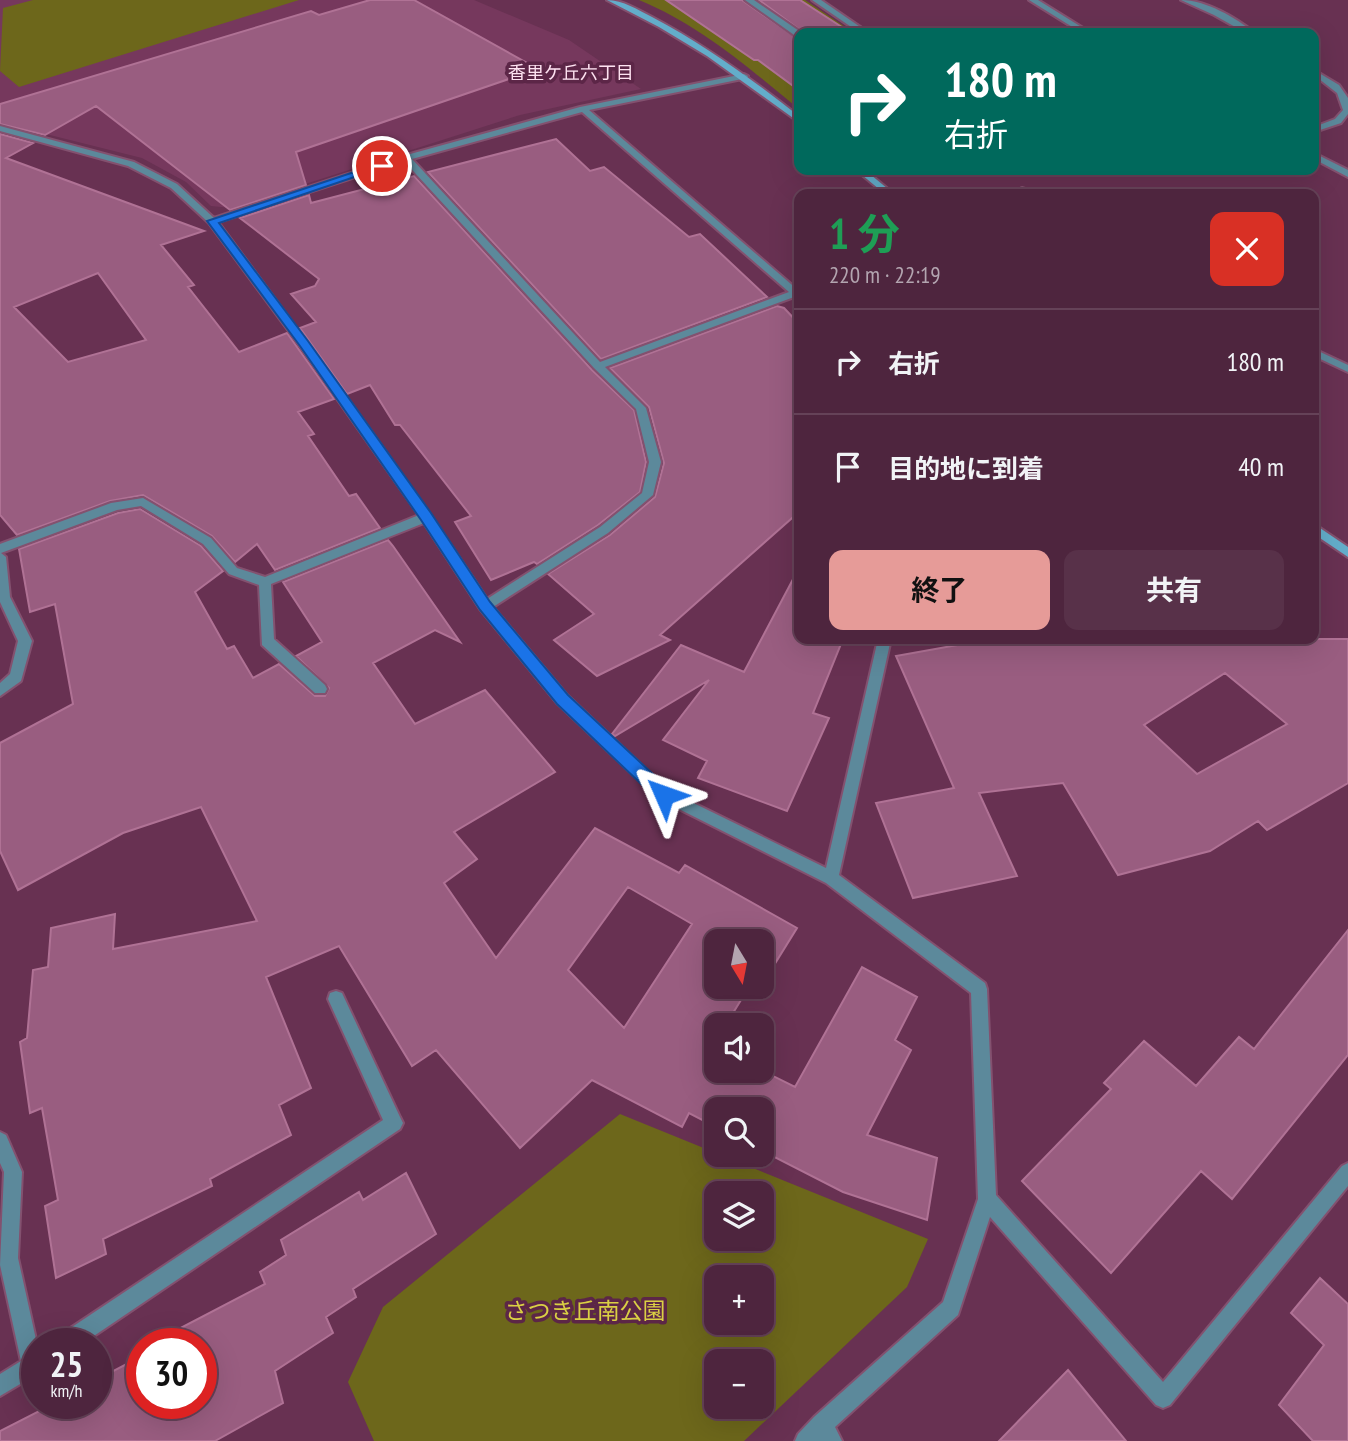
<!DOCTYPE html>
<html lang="ja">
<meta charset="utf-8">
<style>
body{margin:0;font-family:"PT Sans Narrow","Noto Sans JP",sans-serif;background:#583149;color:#f1f3f6;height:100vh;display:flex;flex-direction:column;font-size:26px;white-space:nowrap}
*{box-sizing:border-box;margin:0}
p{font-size:23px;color:#b3a5b0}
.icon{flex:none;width:38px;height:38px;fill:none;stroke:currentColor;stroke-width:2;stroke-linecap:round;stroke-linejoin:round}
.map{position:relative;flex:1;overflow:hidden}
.sheet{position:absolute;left:794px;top:189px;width:525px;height:455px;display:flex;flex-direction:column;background:#4e253e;border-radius:14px;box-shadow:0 7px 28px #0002,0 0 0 2px #654258}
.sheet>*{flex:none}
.hud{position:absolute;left:794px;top:28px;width:525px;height:147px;border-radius:14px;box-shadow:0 7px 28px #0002,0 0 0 2px #654258;background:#00695c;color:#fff;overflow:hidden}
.needle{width:46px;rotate:170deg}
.buttons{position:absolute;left:704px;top:929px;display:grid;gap:14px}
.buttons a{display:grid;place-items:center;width:70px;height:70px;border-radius:14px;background:#4e253e;box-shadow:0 7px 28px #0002,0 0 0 2px #654258;font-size:35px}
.speed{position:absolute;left:21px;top:1328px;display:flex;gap:14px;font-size:35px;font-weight:700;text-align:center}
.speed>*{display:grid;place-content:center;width:91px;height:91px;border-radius:50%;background:#4e253e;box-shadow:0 7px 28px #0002,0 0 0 2px #654258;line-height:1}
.speed small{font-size:18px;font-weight:400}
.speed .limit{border:10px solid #d22;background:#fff;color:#111}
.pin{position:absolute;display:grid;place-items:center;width:60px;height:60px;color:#fff;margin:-30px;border:4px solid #fff;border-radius:50%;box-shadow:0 2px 7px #0007}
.me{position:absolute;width:77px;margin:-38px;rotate:313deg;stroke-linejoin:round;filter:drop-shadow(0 0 5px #0008)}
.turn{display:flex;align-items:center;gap:24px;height:147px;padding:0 35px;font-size:32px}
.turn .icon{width:91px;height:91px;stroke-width:2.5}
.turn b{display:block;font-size:49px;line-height:60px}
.round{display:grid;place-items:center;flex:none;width:74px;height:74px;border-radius:14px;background:#583149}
.summary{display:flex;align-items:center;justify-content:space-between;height:119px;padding:0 35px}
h1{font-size:42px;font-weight:700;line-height:52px;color:#1e9e55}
.action{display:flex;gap:14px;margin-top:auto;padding:14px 35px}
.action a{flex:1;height:80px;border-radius:14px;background:#e69b98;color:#111;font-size:28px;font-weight:700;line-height:80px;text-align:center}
.action a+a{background:#583149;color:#f1f3f6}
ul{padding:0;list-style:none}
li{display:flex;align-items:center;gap:21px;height:105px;padding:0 35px;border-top:2px solid #654258}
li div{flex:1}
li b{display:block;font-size:26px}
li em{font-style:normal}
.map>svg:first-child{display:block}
.built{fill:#76385d}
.green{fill:#6d671b;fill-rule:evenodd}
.building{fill:#995d80;stroke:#b07295;stroke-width:2;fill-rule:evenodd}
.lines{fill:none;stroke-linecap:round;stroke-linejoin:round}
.lane-casing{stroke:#83516f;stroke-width:4}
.street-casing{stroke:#83516f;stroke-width:4}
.secondary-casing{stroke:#83516f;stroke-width:4}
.lane{fill:#5c899b;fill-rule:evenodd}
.street{fill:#5c899b;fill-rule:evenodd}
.secondary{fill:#63adca;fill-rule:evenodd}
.route{fill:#1a73e8;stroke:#114b97;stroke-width:2}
.labels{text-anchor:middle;stroke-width:7;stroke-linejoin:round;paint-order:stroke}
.far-neighbourhood-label{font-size:18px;fill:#fee2f1;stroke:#5c2647}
.near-park-label{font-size:23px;fill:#dad044;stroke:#5c2647}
</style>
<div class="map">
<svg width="1348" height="1441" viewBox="0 0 1348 1441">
<rect width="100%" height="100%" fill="#683152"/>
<!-- built -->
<path class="built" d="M0,0H474L569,40L641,89L520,115L231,208L211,206L186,182L142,158L42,133L0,118Z"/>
<!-- green -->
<path class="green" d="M33,0H299L19,87L0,71L3,8Z
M639,0H805L854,33H800V110C749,68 700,25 639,0Z
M620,1114L928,1239L907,1287L744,1441H374L348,1382L383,1307ZM716,1194H761V1239H716ZM716,1278H761V1323H716ZM716,1362H761V1407H716Z"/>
<!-- building -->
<path class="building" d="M370,0H414L538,69L296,152L306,185L230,210L96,106L45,135L0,124V104L311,11L319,15Z
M666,0H742L800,40V91L758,60H754Z
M759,0H800L851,33H804Z
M0,134L33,143L6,158L204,231L161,245L194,285L188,287L239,352L287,333L334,399L298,412L314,434L308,436L349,496L356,494L380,528L275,570L257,544L235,562L212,536L143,495L110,501L17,535L0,515ZM98,273L146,340L68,362L14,307Z
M556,139L590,171L604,167L689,237L700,234L767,297L601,359L428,172Z
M414,176L592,370L634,410L646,462L640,492L598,525L537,564L534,562L491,580L455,522L471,516L400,425H395L370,385L347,394L300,328L316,322L291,294L315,286L319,279L240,218L309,195L311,203Z
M777,306L784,308L800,325V511L660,635L670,640L597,676L554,640L594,614L548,574L610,535L655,497L664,463L649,407L610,368Z
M140,509L201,546L223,571L195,592L227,649L234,646L253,678L279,664L315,696H325L329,688L296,656L322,642L283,582L388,540L393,546L460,642L435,630L373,663L415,724L485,690L555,772L454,832L477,859L444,883L496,958L595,828L679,873L685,865L797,928L771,970L761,967V942H716V987H749L725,1026H716V1041L713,1046L716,1048V1071L761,1070L795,1087L862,967L917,997L895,1040L911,1050L867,1135L937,1158L927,1220L843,1192L761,1150V1110H716V1127L689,1113L682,1127L592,1080L520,1148L436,1050L412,1066L339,946L266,977L311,1088L279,1105L291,1135L210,1179L212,1186L103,1239L106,1254L56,1278L45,1206L58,1200L42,1108L30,1113L20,1042L27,1038L33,970L48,967L51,928L115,914L113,949L257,921L201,807L123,833L18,890L0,851V743L73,704L55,604L30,612L19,549L118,513ZM628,887L692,924L624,1028L568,970Z
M800,566V639H843L813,713L829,718L787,811L698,778L707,761L663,740L709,680L615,736L612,734L681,645L744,672Z
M991,639H1348V783L1267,830L1258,821L1210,851L1118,875L1063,783L979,793L1017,876L913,898L876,803L954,788L896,656ZM1225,673L1287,724L1197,774L1144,725Z
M1348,930V1055L1232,1199L1201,1171L1111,1273L1022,1181L1111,1089L1104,1083L1144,1041L1196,1086L1239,1037L1254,1049Z
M406,1173L436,1234L353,1289L356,1297L326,1317L333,1333L275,1371L283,1403L215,1441H0V1431L53,1404H96V1380L142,1356V1404H201V1344H150L265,1284L260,1272L286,1255L281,1240L359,1192L363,1200Z
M1320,1278L1348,1304V1441H1313L1279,1405L1324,1345L1291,1313Z
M1068,1370L1126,1441H999Z"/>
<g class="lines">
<!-- lane casing -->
<g class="lane-casing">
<path id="lane" d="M745,0H754L802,33H800V37H797Z
M1314,153L1348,170V177L1314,159Z
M1022,188L1025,189V193L1013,194Z
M1314,349L1348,365V372L1314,356Z"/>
</g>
<!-- street casing -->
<g class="street-casing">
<path id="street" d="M812,0H821L869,33H860Z
M1029,0H1038L1091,33H1082Z
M1181,0C1206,0 1236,18 1255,33H1246L1214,15Z
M1314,70L1339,85L1348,98V114L1341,123L1314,132V127L1335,119L1343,110L1337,93L1314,75Z
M744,74L748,76L747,78L589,110L799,291L800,300L794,297L605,367L646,408L661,462L653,495L608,533L493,607L567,695L669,791L826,868L878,639H891L839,875L985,983L987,989L996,1195L1163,1382L1342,1166L1348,1163V1186L1170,1405L1163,1408L1156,1405L990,1217L958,1315L835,1427L842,1441H795L798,1434L814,1417L943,1302L978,1199L971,993L826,883L659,799L557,703L480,609L424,523L271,584L274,639L325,685L327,689L325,693H315L262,645L259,585L229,574L203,544L141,506L117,510L1,553L6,557L10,597L32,641L21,681L0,696V683L10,674L18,641L0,602V544L111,503L143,498L211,538L237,568L265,577L419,515L300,346L209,223L171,188L128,166L0,131V126L134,162L177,184L214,218L403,156L580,107ZM582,112L789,292L600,362L412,159ZM404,161L594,368L636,409L649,462L642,493L600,527L487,599C401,470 310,346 218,222Z
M336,991L342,993L400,1117L403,1123L400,1129L82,1344H54L57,1337L383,1120L328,999L330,993Z
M0,1132L6,1135L22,1172L18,1258L37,1344V1374L0,1396V1374L21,1361L0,1265L4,1172L0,1163Z"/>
</g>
<!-- secondary casing -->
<g class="secondary-casing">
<path id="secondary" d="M607,0C623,0 638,10 652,17C705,45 753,80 800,117V123L707,56L659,27Z
M856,170H865L894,194H885Z
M1314,524L1348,547V557L1314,534Z"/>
</g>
<!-- lane -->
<use href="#lane" class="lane"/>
<!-- street -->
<use href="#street" class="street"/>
<!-- secondary -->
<use href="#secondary" class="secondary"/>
</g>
<!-- route -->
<path class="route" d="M378,164L387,166L219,223L308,341L431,513L490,602L568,695L670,790L673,795L670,800H658L557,704L480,610L421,520L300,346L207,221Z"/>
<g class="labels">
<!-- far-neighbourhood labels -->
<g class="far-neighbourhood-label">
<text x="571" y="79">香里ケ丘六丁目</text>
</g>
<!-- near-park labels -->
<g class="near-park-label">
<text x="585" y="1319">さつき丘南公園</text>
</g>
</g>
</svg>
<div class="buttons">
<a><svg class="needle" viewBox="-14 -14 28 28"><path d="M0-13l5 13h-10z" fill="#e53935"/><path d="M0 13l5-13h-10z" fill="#b3a5b0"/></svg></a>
<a><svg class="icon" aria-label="sound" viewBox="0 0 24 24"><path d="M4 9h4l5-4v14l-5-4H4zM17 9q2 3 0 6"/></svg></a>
<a><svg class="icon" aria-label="search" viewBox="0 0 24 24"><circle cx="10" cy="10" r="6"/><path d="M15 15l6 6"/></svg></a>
<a><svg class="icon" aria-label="layers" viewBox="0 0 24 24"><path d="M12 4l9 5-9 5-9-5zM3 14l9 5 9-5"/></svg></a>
<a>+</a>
<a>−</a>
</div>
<div class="speed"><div>25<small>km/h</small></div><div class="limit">30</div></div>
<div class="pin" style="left:382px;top:166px;background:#d93025"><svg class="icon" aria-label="arrive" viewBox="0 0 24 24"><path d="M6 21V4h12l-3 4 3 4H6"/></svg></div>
<svg class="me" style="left:664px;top:795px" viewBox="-20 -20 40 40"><path d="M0-17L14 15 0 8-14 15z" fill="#1a73e8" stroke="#fff" stroke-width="4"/></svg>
<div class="hud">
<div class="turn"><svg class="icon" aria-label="right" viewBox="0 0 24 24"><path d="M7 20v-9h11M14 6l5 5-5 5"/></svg><div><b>180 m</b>右折</div></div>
</div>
<section class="sheet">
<div class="summary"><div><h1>1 分</h1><p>220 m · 22:19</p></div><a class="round" style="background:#d93025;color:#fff"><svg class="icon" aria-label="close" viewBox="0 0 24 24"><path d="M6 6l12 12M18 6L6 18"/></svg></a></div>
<ul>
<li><svg class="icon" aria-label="right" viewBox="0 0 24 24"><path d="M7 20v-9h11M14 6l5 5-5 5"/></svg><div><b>右折</b></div><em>180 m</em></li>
<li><svg class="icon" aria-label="arrive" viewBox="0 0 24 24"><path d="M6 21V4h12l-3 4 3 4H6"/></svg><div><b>目的地に到着</b></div><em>40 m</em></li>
</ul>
<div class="action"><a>終了</a><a>共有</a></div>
</section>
</div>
